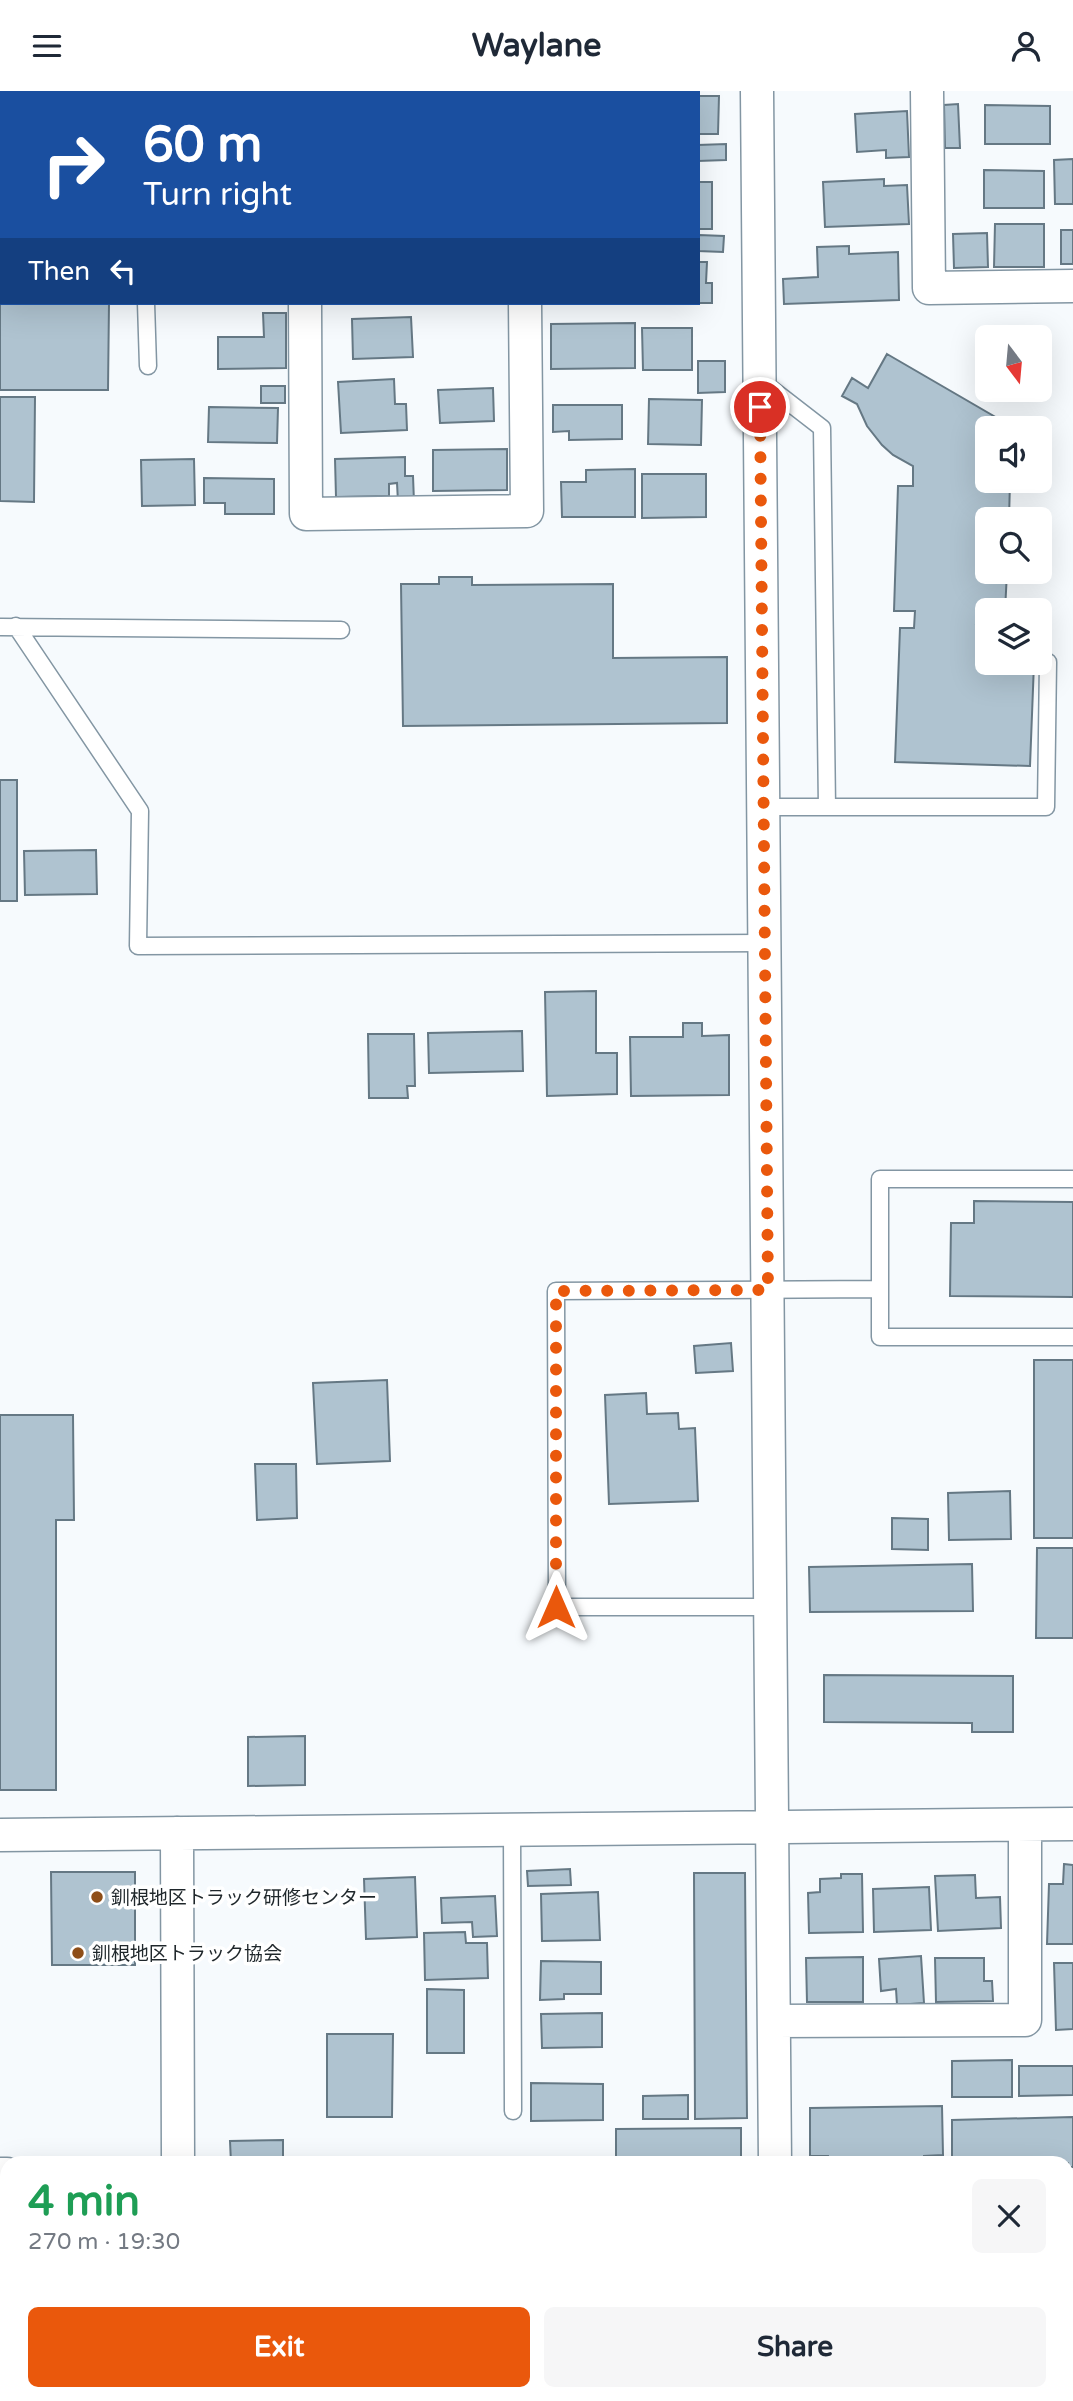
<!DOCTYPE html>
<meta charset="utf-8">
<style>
body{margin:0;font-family:"Varela Round","Noto Sans JP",sans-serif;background:#f6f6f7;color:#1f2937;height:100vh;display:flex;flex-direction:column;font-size:26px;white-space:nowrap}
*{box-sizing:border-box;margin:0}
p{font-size:23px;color:#747a83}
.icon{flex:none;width:38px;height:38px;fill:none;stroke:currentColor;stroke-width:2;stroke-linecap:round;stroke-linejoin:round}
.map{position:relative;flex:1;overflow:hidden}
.sheet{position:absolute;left:0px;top:2065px;width:1074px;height:245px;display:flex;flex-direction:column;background:#fff;border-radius:21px 21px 0 0;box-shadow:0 7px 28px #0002}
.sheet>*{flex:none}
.banner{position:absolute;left:0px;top:0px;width:700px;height:214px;box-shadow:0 7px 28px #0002;background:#1a4fa0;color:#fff;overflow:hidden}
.needle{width:46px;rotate:164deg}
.buttons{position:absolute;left:975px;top:234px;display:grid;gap:14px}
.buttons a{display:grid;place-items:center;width:77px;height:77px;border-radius:10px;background:#fff;box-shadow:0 7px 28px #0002;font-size:35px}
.pin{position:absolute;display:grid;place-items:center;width:60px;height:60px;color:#fff;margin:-30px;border:4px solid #fff;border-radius:50%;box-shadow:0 2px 7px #0007}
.me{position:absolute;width:77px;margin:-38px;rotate:0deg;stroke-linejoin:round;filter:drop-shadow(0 0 5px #0008)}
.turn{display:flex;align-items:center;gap:24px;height:147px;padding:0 28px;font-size:32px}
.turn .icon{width:91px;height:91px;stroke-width:2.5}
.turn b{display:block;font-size:49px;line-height:60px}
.then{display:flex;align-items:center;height:66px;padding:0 28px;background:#0003;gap:14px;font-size:26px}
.round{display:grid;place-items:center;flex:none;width:74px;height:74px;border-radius:10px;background:#f6f6f7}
.head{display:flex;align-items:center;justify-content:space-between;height:119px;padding:0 28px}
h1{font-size:42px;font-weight:800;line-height:52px;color:#1e9e55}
.primary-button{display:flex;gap:14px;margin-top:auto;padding:14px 28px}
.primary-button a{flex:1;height:80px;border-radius:10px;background:#ea580c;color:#fff;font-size:28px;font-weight:800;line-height:80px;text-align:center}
.primary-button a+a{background:#f6f6f7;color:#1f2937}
header{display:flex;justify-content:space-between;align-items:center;height:91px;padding:0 28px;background:#fff;font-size:32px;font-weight:800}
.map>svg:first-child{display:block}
.building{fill:#afc3d0;stroke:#657884;stroke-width:2}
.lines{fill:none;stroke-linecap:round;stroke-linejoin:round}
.lane-casing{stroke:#8396a3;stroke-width:19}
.street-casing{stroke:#8396a3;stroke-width:35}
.lane{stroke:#fff;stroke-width:16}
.street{stroke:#fff;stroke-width:32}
.route{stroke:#ea580c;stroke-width:12;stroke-dasharray:0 21.6}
.poi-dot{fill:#8e4e18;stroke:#fff;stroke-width:2.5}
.labels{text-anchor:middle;stroke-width:7;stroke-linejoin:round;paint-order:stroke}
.poi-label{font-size:19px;fill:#1f272b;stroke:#fff;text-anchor:start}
</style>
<header><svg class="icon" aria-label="menu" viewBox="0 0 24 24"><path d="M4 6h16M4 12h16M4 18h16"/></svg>Waylane<svg class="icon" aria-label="person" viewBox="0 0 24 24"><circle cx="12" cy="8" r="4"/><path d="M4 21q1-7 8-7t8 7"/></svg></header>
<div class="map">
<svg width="1073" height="2310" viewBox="0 0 1073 2310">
<rect width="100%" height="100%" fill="#f6fafd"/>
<!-- building -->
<path class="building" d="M698,5H719L718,43H698Z
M0,7H2L0,82Z
M958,13L960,57H945L944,14Z
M985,14L1050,15V53H985Z
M907,20L909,66L886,67V59L857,61L855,23Z
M726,53V69L698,70V54Z
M1073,68V113H1055L1054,69Z
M984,79L1044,80V117H984Z
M884,88V95L907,94L909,133L825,136L823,91Z
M698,91H712V138H698Z
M995,133H1044V176H994Z
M1061,139H1073V173H1061Z
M987,142L988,176L954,177L953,143Z
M699,144L724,145L723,161L698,160Z
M849,155V163L898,161L899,209L784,213L783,188L818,186L817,156Z
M0,166L2,212H109L108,299H0Z
M698,171H707L706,192H712V212H691H698Z
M263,222H286V277L218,278V246H264Z
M411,226L413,266L353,268L352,228Z
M635,232V277L551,278V233Z
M642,237H692V279H643Z
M887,263L1016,338H987V390H1010L1009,429H987V481H1007L1005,520H977L976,533H986L987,572H1034L1030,675L895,671L900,537H914L915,520H894L898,395H913V375L893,364L882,354L867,335L857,313L842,305L852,287L868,297Z
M698,270H725V301L698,302Z
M394,288L395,313H406L407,339L341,342L338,291Z
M261,295H285V312H261Z
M493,297L494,330L440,332L438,299Z
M0,306H35L34,411L0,410Z
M649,308L702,309L701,354L648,353Z
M553,314H622V348L569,349V340L553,341Z
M209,316L278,317L277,352L208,351Z
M507,358V399L433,400V359Z
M405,366V385H413L414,411H398L397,392L389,393V405L336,406L335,368Z
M194,368L195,414L142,415L141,369Z
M635,378V426H562L561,391H586V379Z
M642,383H706V426L642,427Z
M204,387L274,388V423H225V412H204Z
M439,486H472V494L613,493V567L727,566V632L403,635L401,493H439Z
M0,689H17V810H0Z
M96,759L97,803L25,804L24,760Z
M596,900V962H617V1003L547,1005L545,901Z
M683,932H702V945L729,944V1004L631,1005L630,946H683Z
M522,940L523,980L429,982L428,942Z
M368,943H414L415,995H407L408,1007H369Z
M974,1110L1073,1111V1206L950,1205L951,1132H974Z
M731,1252L733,1280L696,1282L694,1255Z
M1034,1269H1073V1447H1034Z
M387,1289L390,1370L317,1373L313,1292Z
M646,1302L647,1323L678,1322L679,1338L695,1337L698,1410L609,1413L605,1304Z
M0,1324H73L74,1429H56V1699H0Z
M255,1373H296L297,1427L257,1429Z
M1010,1400L1011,1448L949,1449L948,1402Z
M892,1427L928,1428V1459L892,1458Z
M1037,1457H1073V1547H1036Z
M972,1473L973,1520L810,1521L809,1476Z
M824,1584L1013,1585V1641H972V1632L824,1631Z
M305,1645V1694L248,1695V1646Z
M1064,1773L1073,1774V1853H1047L1049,1793H1063Z
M570,1778L571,1794L528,1795L527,1780Z
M51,1781H135V1874H52Z
M694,1782H745L747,2027L695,2028Z
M841,1783H862L863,1841L809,1842L808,1802L820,1801V1788L841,1787Z
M975,1784L976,1807L1000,1806L1001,1837L938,1840L935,1785Z
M415,1786L417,1846L366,1848L364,1788Z
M929,1796L931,1839L874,1841L873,1798Z
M598,1801L600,1849L542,1850L541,1803Z
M495,1805L497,1845L473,1846L472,1831L442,1832L441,1807Z
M465,1841L466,1852H487L488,1887L425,1889L424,1842Z
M921,1865L924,1912L897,1914L896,1898L881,1900L879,1868Z
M863,1866V1911H807L806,1867Z
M935,1867H984V1890H992L993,1910L936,1911Z
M541,1870L601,1871V1903H564V1908L540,1909Z
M1054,1872H1073V1938L1056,1939Z
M427,1898L464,1899V1962H427Z
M602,1922V1956L542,1957L541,1923Z
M327,1943H393L392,2026H327Z
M1012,1969V2006H952V1970Z
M1019,1975H1073V2004L1019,2005Z
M531,1992L603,1993V2029L531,2030Z
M688,2004V2028H643V2005Z
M942,2015L943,2064L924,2065V2072H893V2070L829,2072L828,2065H810V2017Z
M1073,2026V2076H1068L1069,2090L1068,2072H952V2029Z
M741,2037V2072L616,2071V2038Z
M283,2049V2072H231L230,2050Z
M1068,2177V2188H1073V2239H1068Z
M0,2188H2L3,2221H0Z
M293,2303H338V2310H289L293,2307Z
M635,2303H742V2310H635Z
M1073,2304V2310H1026V2305Z
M1016,2306V2310H969V2308Z
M881,2307H926V2310H881Z"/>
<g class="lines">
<!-- lane casing -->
<g class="lane-casing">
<path id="lane" d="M145,2V0
M0,112H2
M146,212L148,275
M760,289L822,337L827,716
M16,535L140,720L138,855L765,852
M0,536L341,539
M763,716H1046L1048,571
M1073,1088H880V1246H1073
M771,1516H557L556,1200L880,1198
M512,1739L513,2020"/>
</g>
<!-- street casing -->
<g class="street-casing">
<path id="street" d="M304,0V2
M523,0V2
M757,0L775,2072
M927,0L929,197L1073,195
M305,212L306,423L527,420L525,212
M177,1742L178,2072
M0,1744L1073,1733
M774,1930L1025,1929V1734
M0,2083H7
M183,2303V2310
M777,2303V2310"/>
</g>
<!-- lane -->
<use href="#lane" class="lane"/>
<!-- street -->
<use href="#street" class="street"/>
</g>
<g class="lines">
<!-- route -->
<path class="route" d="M556,1516V1200L768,1199L760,316"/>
</g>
<!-- markers -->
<g class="poi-dot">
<circle cx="97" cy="1806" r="7"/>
<circle cx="78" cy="1862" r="7"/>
</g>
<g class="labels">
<!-- poi labels -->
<g class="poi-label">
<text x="111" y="1813">釧根地区トラック研修センター</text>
<text x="92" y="1869">釧根地区トラック協会</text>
</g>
</g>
</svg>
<div class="buttons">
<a><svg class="needle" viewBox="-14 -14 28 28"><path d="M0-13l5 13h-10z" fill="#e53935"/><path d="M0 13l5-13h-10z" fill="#747a83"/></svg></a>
<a><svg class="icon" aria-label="sound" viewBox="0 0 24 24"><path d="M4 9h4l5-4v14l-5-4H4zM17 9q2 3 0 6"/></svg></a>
<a><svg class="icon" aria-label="search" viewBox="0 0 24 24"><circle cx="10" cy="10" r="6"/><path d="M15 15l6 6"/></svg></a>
<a><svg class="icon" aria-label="layers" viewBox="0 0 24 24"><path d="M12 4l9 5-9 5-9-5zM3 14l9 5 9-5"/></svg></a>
</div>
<div class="pin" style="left:760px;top:316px;background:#d93025"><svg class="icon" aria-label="arrive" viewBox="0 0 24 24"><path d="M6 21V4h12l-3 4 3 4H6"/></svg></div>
<svg class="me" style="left:556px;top:1516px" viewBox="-20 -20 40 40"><path d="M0-17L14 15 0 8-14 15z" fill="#ea580c" stroke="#fff" stroke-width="4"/></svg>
<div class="banner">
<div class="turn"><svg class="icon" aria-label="right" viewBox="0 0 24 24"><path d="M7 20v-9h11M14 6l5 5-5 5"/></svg><div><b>60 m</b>Turn right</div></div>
<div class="then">Then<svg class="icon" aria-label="left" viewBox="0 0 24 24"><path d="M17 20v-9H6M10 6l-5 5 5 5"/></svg></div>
</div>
<section class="sheet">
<div class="head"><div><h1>4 min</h1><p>270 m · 19:30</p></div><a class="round"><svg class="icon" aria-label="close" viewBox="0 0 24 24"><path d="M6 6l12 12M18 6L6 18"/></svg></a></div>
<div class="primary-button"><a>Exit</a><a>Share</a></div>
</section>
</div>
